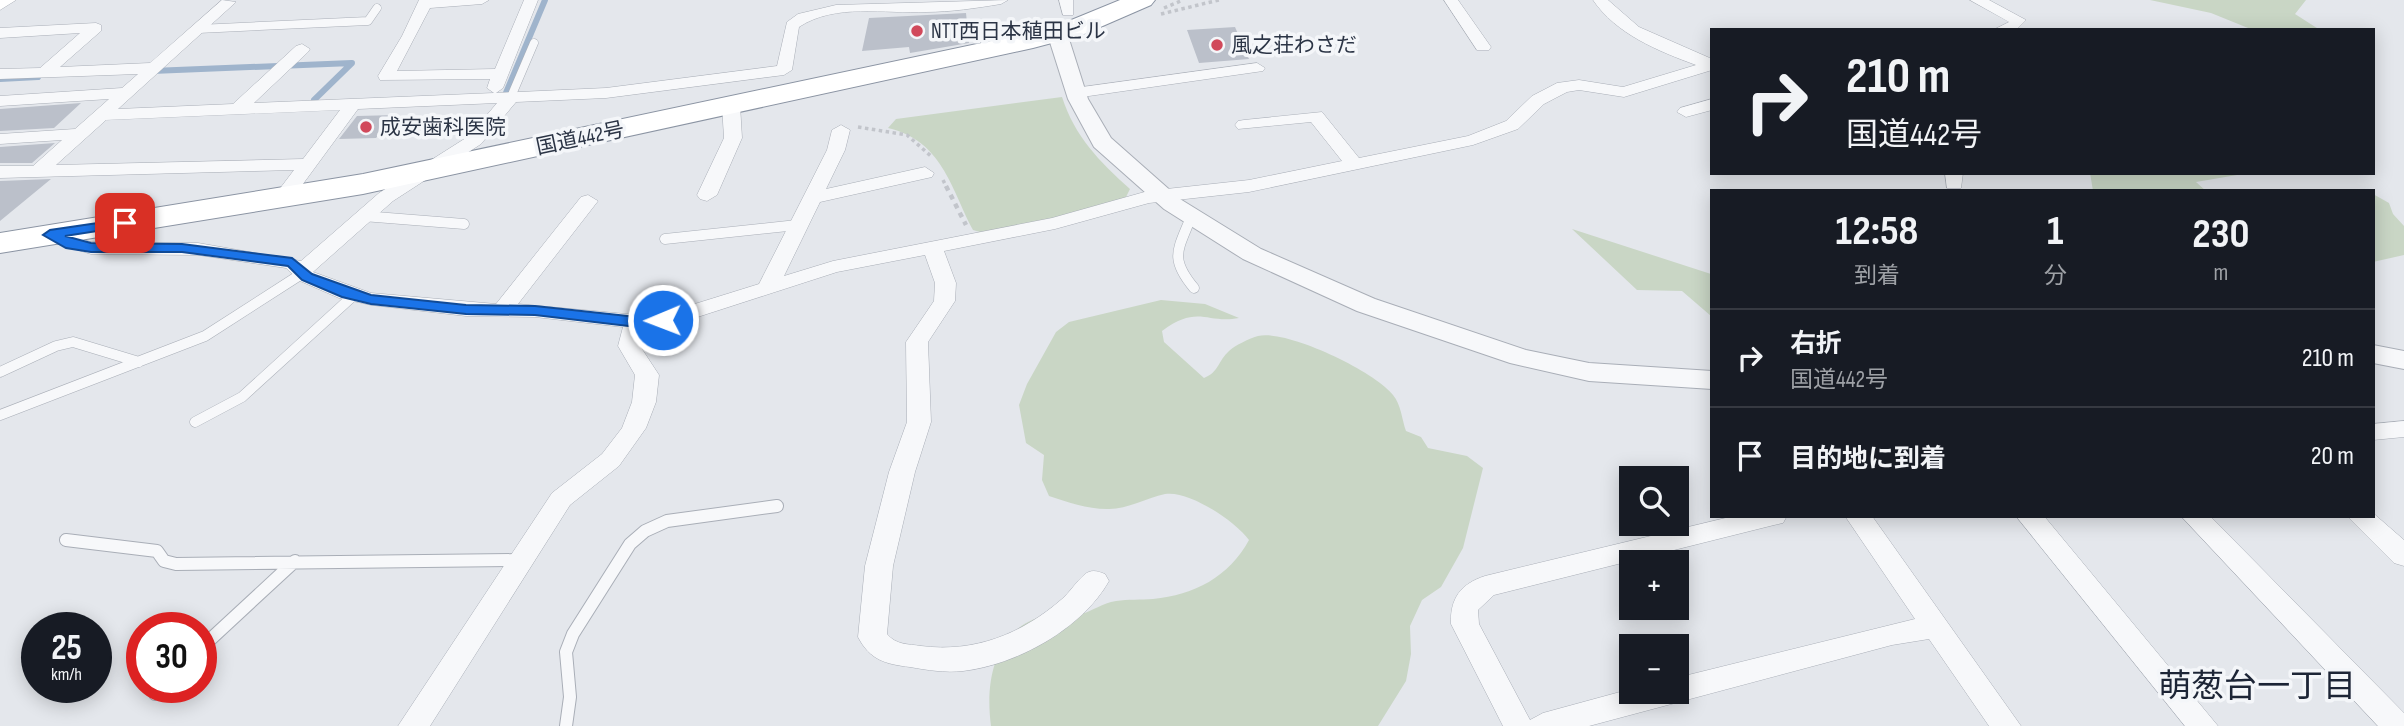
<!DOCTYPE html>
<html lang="ja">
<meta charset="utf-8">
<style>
body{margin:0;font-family:"Sofia Sans Condensed","Noto Sans JP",sans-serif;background:#242831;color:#f1f3f6;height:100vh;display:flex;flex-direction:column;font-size:26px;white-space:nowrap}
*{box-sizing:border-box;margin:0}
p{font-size:23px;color:#9ea1a6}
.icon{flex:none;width:38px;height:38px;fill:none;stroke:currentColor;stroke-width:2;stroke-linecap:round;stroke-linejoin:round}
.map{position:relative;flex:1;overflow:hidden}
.panel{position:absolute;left:1710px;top:189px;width:665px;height:329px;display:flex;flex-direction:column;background:#171b24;border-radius:0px;box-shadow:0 4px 18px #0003}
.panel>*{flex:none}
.hud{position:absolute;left:1710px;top:28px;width:665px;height:147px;border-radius:0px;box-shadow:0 4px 18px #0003;background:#171b24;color:#f1f3f6;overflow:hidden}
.buttons{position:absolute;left:1619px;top:466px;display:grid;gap:14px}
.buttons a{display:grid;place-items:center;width:70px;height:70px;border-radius:0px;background:#171b24;box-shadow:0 4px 18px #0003;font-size:35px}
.speed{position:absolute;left:21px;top:612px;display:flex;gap:14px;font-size:35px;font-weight:700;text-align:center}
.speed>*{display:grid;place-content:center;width:91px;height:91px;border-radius:50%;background:#171b24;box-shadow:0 4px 18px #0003;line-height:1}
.speed small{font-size:18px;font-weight:400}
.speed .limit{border:10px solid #d22;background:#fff;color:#111}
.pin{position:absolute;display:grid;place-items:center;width:60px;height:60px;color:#fff;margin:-30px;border-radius:14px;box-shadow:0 4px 10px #0006}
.me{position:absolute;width:77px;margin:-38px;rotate:269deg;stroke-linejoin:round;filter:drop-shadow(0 0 5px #0008)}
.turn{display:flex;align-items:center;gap:24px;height:147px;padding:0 21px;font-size:32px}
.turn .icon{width:91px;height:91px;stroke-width:2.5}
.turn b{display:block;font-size:49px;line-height:60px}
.eta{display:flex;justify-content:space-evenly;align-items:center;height:119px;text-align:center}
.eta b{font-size:42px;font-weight:700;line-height:49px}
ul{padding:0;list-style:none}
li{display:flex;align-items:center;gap:21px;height:98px;padding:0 21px;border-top:2px solid #363941}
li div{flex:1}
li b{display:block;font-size:26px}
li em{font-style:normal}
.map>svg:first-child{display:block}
.green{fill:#c9d6c5}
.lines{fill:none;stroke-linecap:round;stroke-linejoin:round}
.stream{stroke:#9fb4cc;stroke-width:6}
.building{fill:#bbc0ca}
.service-far2-casing{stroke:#a9aeb7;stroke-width:9}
.service-far1-casing{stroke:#a9aeb7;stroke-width:11}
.service-casing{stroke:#a9aeb7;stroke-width:14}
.minor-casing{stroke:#a9aeb7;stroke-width:1}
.tertiary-casing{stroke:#a9aeb7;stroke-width:2}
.secondary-casing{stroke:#a9aeb7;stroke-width:1}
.trunk-casing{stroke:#8b94a3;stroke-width:2}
.path-far1{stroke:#c2c5cb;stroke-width:3.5;stroke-dasharray:3.5 3.5;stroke-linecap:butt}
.path{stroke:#c2c5cb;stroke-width:4.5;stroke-dasharray:5 5;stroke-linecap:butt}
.service-far2{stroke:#f7f8fa;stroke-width:8}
.service-far1{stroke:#f7f8fa;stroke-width:10}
.service{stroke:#f7f8fa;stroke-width:12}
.minor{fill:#f7f8fa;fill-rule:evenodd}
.tertiary{fill:#f7f8fa;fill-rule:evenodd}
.secondary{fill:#fff;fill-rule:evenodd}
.trunk{fill:#fff;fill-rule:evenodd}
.route{fill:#1a73e8;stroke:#114b97;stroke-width:2}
.poi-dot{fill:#d1495b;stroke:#f4f6f9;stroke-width:2.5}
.labels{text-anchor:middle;stroke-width:7;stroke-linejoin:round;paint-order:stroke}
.far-poi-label{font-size:21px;fill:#2b3445;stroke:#f4f6f9;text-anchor:start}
.far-street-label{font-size:21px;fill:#2b3445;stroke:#f4f6f9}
.near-neighbourhood-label{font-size:33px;fill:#1d2536;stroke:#f4f6f9}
</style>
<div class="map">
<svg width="2404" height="726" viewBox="0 0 2404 726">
<rect width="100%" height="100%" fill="#e4e7ec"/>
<!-- green -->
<path class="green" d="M2150,0H2306L2295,14L2320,30H2253L2211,13Z
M1062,97C1075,137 1099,161 1130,189L1126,197L1062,218L980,232L973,230C950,186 942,141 888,128L896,119Z
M2090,173H2286L2287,174L2237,175L2196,182L2206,191H2093Z
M2373,194L2389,203L2393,214L2404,226V255L2373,262Z
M1572,229L1711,274V316L1682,291L1637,290Z
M1161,300L1205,304L1239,318C1206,324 1198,304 1162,331L1164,342L1204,378C1219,372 1218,361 1229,351C1234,346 1250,338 1258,336C1287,329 1376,372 1393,395C1401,404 1402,420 1406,431L1421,437L1428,448L1467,456L1483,468L1463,548L1441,587L1422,600L1410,626L1411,654L1406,681L1378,726H991C985,681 994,630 1043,616C1055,613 1069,617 1081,614C1093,611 1102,603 1116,601C1128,599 1141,600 1153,599C1194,595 1229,577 1249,540C1235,521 1189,490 1165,494C1146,498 1126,510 1107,509C1087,509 1067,502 1049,496L1042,480L1044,455L1026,443L1019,405L1027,384L1056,332L1069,322Z"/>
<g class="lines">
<!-- stream -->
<path class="stream" d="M152,71L352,63L314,100
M0,79L38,77
M503,100L545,0"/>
</g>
<!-- building -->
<path class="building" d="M966,13L969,43L910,53L909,47L862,51L869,18Z
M1235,27L1249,59L1199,63L1187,30Z
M81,103L54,128L0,131V109Z
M397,115L376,138L339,139L357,116Z
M55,143L32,163H0V147Z
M51,179L0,221V181Z"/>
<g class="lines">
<!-- service-far2 casing -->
<g class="service-far2-casing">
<path id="service-far2" d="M198,29L368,21L377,8
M511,97L534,43"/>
</g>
<!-- service-far1 casing -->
<g class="service-far1-casing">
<path id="service-far1" d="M363,216L464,224
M1191,217C1178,250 1169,258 1194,288
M665,239L797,225
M0,372L56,346L73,342L139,362
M0,415L205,336L303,273
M195,422L242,397L354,295"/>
</g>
<!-- service casing -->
<g class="service-casing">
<path id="service" d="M66,540L157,551L164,561L176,564L520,560
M201,648L295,561
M155,694L161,688
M566,726L570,697L566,652L573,634L630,544L645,531L667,521L777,506"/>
</g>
<!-- minor casing -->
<g class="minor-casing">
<path id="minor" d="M222,0L236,2L118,109L233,104L296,46L302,44L310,49L308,52L254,103L494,93L487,88L490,79L380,80L378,76L402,36L419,0H489L482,4L430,8L397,71L495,69L524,0H538L503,88L496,93L606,88L777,66L787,22L798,14L836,5L1008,0L1001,4C976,8 951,12 926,12C885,14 835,3 799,27L792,70L784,75L606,98L516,102L481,144L393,201L313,272L371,293L496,304L581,197L588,195L598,201L518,304L637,315L669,312L759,284L827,150L832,130L841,125L850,130L845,150L826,189L925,167L934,173L932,177L820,202L784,276L833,261L1052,218L1148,191L1249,180L1342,161L1311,122L1238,129L1235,125L1238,121L1244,120L1322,112L1359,158L1468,136L1506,121L1532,96L1557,83L1579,80L1623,87L1696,65C1658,51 1616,34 1593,0H1608L1639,27L1712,59V70L1624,97L1579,90L1567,92L1544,104L1518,129L1473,145L1249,192L1149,203L1055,229L944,251L956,283L955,301L928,342L931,422L915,472L893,566L887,634C896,645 908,644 921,646C974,653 1022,634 1062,599C1070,592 1076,582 1084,575C1091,569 1097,571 1105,574L1109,581C1082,629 1016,665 963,671C945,673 927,670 910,667C885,664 870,660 858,637L865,566L889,472L907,422L906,342L934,301L935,283L925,255L837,272L679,323L645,328L640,346L659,375L656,402L646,428L619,466L570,505L430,726H398L552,493L602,454L622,428L632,402L635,375L618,346L623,327L535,317L466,316L371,305L339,298L300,281L286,268L198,255L91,254L42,239L39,235L42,231L49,229L91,242L198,243L301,261L379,193L469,136L497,103L358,109L289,203L282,205L272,199L294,170L0,178V166H33L62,140L0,144V134L75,129L109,99L0,106V96L122,88L138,74L0,79V69L40,68L80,33L0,38V28L96,23L101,25V31L60,67L150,63ZM340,110L303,159L56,165L106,120Z
M1059,0H1073V15H1063Z
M1444,0H1458L1491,47L1489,50H1477Z
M1970,0H1989L2026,20L2016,30H1993L2009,22Z
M1257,63L1265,68L1263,71L1075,98L1067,93L1075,88Z
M1712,99V110L1686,117L1677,112L1680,108Z
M731,100L740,105L742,138L717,195L707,201L700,199L697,195L724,138L722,105Z
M1945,173H1963L1961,188H1947Z
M2404,421V437L2373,440V424Z
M2373,513L2404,540V566L2394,563L2347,516H2373Z
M1734,516H1787L1783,523L1774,525L1494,595L1478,610L1479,624L1530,720L1543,713L1631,689L1676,691V678L1915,619L1845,516H1872L2021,726H1989L1929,639L1892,645L1589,726H1503L1451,624C1450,599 1460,584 1485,576Z
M2016,516H2044L2218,726H2185Z
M2181,516H2210L2404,713V726H2378Z"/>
</g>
<!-- tertiary casing -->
<g class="tertiary-casing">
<path id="tertiary" d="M1058,30L1068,36L1088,99L1111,138L1180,199L1261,249L1375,299L1526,350L1589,363L1712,371V389L1589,381L1510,363L1357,311L1243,259L1164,209L1094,147L1068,99L1048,36Z
M2373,345L2404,351V369L2373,363Z"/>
</g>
<!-- secondary casing -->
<g class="secondary-casing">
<path id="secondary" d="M0,0H16L0,10Z"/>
</g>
<!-- trunk casing -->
<g class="trunk-casing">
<path id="trunk" d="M1120,0H1155L1151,5L1082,35L1033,48L363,194L0,253V233L363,174L1029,33L1064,23Z"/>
</g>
<!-- path-far1 -->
<path class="path-far1" d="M1164,8L1183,0
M1161,14L1219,0
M858,127L907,135L932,157
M943,180L947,188"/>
<!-- path -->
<path class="path" d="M946,186L966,225"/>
<!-- service-far2 -->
<use href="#service-far2" class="service-far2"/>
<!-- service-far1 -->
<use href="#service-far1" class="service-far1"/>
<!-- service -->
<use href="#service" class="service"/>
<!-- minor -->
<use href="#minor" class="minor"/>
<!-- tertiary -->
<use href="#tertiary" class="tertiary"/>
<!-- secondary -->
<use href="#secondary" class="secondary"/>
<!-- trunk -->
<use href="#trunk" class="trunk"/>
</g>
<!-- route -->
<path class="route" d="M125,219L130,220V226L65,236L91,243L182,244L292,258L312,274L371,295L466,305L535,306L637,317L663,315L671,320L663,325L637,327L535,315L466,314L371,304L342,297L302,280L288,266L182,252H91L66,248L43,235L50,230Z"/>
<!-- markers -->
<g class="poi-dot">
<circle cx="917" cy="31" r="7"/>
<circle cx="1217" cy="45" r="7"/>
<circle cx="366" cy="127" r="7"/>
</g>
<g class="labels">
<!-- far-poi labels -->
<g class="far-poi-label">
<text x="931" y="38">NTT西日本稙田ビル</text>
<text x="1231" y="52">風之荘わさだ</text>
<text x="380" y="134">成安歯科医院</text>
</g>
<!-- far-street labels -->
<g class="far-street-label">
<text transform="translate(580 138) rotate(-12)" y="7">国道442号</text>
</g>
<!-- near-neighbourhood labels -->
<g class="near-neighbourhood-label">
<text x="2257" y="697">萌葱台一丁目</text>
</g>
</g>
</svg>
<div class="buttons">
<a><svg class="icon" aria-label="search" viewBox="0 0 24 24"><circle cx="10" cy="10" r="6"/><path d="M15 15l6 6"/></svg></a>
<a>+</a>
<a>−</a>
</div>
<div class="speed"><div>25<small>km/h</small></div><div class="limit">30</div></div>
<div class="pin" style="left:125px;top:223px;background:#d93025"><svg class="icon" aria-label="arrive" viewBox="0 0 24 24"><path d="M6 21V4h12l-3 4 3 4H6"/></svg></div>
<svg class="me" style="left:663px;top:320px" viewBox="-20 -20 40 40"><circle r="17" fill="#1a73e8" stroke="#fff" stroke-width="3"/><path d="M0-11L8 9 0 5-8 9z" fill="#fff"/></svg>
<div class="hud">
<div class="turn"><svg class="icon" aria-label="right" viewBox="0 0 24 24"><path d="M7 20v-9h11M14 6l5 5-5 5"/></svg><div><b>210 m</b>国道442号</div></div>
</div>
<section class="panel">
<div class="eta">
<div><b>12:58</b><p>到着</p></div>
<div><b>1</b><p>分</p></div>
<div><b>230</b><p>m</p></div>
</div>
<ul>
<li><svg class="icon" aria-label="right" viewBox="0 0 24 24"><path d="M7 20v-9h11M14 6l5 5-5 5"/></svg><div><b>右折</b><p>国道442号</p></div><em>210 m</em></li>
<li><svg class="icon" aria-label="arrive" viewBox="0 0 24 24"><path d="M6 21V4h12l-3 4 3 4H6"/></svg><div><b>目的地に到着</b></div><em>20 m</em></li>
</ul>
</section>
</div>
